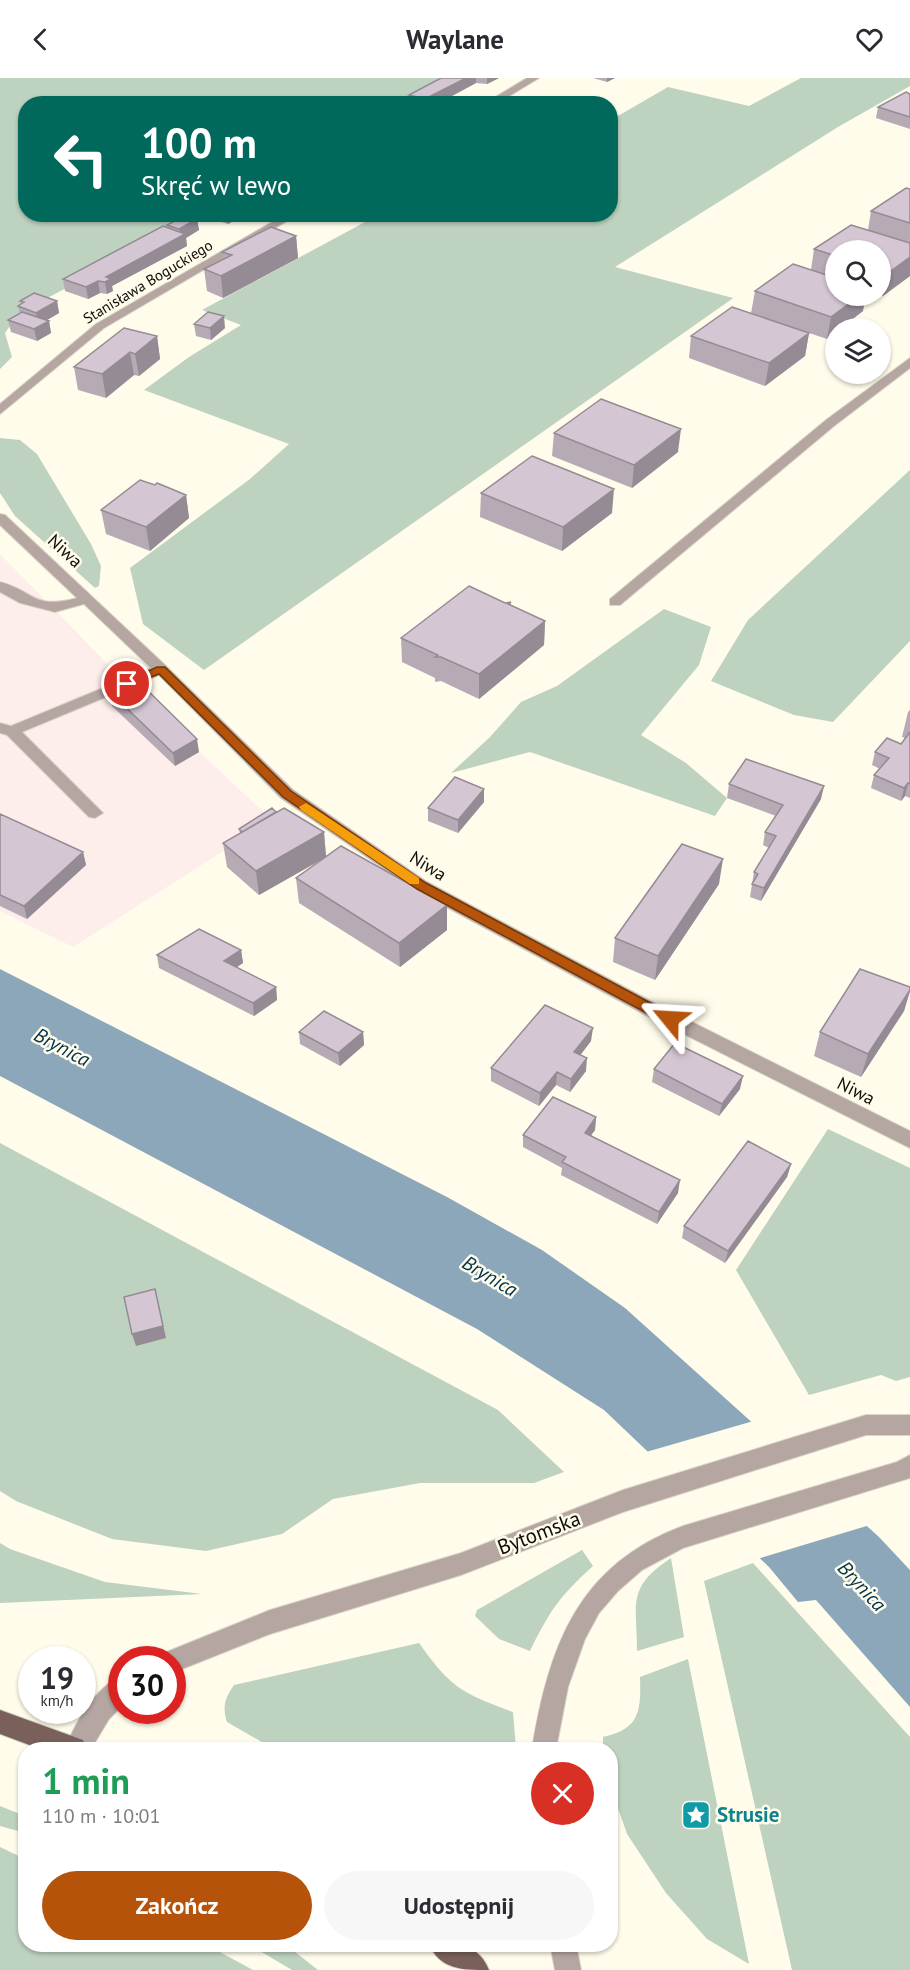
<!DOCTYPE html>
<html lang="pl">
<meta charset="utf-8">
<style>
body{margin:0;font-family:"PT Sans",sans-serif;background:#f7f7f7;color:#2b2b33;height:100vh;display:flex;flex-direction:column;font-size:22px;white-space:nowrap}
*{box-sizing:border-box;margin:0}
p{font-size:20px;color:#7c7c81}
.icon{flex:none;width:33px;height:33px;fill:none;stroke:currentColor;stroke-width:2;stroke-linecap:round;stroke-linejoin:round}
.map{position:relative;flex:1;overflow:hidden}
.details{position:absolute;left:18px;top:1664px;width:600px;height:210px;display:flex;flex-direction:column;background:#fff;border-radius:24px;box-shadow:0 2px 4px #0004}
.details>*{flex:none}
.hud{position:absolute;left:18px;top:18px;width:600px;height:126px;border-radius:24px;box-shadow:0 2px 4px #0004;background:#00695c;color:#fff;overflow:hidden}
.fabs{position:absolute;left:825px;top:162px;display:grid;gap:12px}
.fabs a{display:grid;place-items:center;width:66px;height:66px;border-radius:50%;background:#fff;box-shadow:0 2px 4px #0004;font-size:30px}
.speed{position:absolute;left:18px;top:1568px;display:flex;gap:12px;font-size:30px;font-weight:700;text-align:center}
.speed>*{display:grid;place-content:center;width:78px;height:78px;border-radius:50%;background:#fff;box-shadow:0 2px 4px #0004;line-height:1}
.speed small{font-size:15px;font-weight:400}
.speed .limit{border:9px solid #d22;background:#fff;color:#111}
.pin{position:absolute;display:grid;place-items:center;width:51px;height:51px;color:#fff;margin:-26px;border:3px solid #fff;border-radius:50%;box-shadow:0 2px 6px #0007}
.me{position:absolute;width:66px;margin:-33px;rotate:297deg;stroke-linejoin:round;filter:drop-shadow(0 0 4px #0008)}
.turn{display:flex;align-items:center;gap:21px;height:126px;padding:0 24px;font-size:27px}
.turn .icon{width:78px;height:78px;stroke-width:2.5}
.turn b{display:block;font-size:42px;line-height:51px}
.round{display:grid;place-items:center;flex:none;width:63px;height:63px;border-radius:32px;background:#f7f7f7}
.head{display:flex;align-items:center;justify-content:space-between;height:102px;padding:0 24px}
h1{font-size:36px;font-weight:800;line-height:45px;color:#1e9e55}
.action{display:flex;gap:12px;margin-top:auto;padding:12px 24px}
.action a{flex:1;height:69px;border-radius:36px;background:#b45309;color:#fff;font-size:24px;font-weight:800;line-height:69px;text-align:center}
.action a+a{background:#f7f7f7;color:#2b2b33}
header{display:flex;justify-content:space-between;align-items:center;height:78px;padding:0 24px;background:#fff;font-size:27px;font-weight:800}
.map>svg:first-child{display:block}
.industrial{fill:#fdedeb}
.green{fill:#bed2c0}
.water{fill:#8ca7ba}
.pier{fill:#fffceb}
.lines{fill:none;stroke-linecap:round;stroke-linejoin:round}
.minor-casing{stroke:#d9d6c7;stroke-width:2}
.major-casing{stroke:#d9d6c7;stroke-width:2}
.minor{fill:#b5a6a2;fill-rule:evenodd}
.major{fill:#79605a;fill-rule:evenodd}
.wall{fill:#b6abb5}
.shaded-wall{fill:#948b94}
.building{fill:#d4c7d3;stroke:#948b94;stroke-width:1.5}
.route{fill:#b45309;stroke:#753606;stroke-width:1.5}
.slow{fill:#f59e0b}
.labels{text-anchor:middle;stroke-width:5;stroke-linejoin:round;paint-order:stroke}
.far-street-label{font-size:15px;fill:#0f0e08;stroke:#fffceb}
.street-label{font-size:18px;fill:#0f0e08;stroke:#fffceb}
.water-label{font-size:20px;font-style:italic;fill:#00324e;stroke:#fffceb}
.near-street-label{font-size:21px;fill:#0f0e08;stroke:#fffceb}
.near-culture-label{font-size:21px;font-weight:bold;fill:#0d838f;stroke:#fffceb;text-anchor:start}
</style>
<header><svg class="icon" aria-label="back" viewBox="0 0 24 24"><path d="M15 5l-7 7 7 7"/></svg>Waylane<svg class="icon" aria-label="heart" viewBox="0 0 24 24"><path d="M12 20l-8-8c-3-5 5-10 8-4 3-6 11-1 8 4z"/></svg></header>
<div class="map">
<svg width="910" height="1892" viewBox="0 0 910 1892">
<rect width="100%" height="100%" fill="#fffceb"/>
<!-- industrial -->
<path class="industrial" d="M0,476L127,606L272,742L73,869L0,833Z"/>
<!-- green -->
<path class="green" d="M0,0H449L405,25L26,26V136L204,137L19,235L5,255L12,279L0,291Z
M801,0H910V8L838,49L615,189L733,220L739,216L204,592L143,546L130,490L250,401L289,366L144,312L189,279L241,247L202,232L378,137L610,136L611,42L668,9L749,28Z
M0,360L20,362L37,376L91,466L101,488L99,508L95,510L15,438L0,415Z
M910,392V563L833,644L794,637L711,603L748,542Z
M664,531L711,549L699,587L641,657L686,685L727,720L715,738L530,674L451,695L490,659L521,624L557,608Z
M828,1051L910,1090V1299L896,1303L881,1297L809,1317L736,1192Z
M0,1065L498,1332L564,1394L534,1405H420L333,1421L282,1456L206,1473L112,1461L16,1423L0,1413Z
M0,1465L10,1471L105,1504L202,1516L0,1525Z
M582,1472L593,1488C560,1518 550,1532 530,1573L499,1561L475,1538L477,1532Z
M671,1480L684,1559L637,1573C637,1525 626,1510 671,1480Z
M753,1485L910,1659V1892H792L704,1503Z
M419,1565C451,1610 462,1615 513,1634L516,1671H274L227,1644C222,1629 225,1620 234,1607Z
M688,1581L749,1886L707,1861L666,1815L627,1756L611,1710L610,1671H603V1659C640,1651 641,1633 640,1599Z
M0,1728L25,1738V1755L0,1748Z
M0,1769L25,1781L26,1866H205L253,1892H0Z
M248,1866H285L318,1892H292Z"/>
<!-- water -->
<path class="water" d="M0,891L447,1119L542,1172L625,1230L879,1459L910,1492V1629L816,1522L798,1524L769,1489L604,1332L477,1251L0,998Z"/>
<!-- pier -->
<path class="pier" d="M757,1342L870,1447L757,1481L646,1374Z"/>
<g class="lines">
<!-- minor casing -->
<g class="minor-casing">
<path id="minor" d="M527,0H539L496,26H484Z
M286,136H299L104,250L0,336V326L96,246Z
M910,280V290L834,348L620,527H610V521L826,342Z
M0,436L5,437L166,588L293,712L427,804L656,926L910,1053V1070L644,936L415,812L281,720L159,597L22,654L103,735L95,740L89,739L7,657L0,655V645L11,648L151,590L84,526L55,534L20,525L0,514V504C35,513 32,532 77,520L0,447Z
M866,1337H910V1357H866L623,1434L461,1497L270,1556L172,1595V1581H161L164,1575L270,1532L461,1475L623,1412Z
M910,1377V1400L683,1470L642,1492L618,1513L599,1535L585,1561L568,1609L556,1671H532C549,1568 578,1487 683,1448L897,1384Z
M122,1598V1628L109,1641L91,1671H65C75,1645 95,1609 122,1598Z
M550,1866H576L581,1892H555Z"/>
</g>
<!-- major casing -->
<g class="major-casing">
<path id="major" d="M0,1632L83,1662L86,1671H40L0,1656Z
M429,1866C455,1866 478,1864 489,1892C463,1892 440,1892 429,1866Z"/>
</g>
<!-- minor -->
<use href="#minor" class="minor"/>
<!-- major -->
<use href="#major" class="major"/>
</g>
<!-- wall -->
<path class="wall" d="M441,0H499L487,6L476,5L437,26H410L409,17Z
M593,0H615L607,4Z
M910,16V51L876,40L878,29Z
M910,111V198L883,218L880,217V172H836V218L863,233L841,250H836L827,261L809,255L805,278L765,308L689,280L691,258L751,235L755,213L811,192L814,171L868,152L871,133Z
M205,136H245L228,146L205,139Z
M197,141L199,152L186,160L187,168L112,208L113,213L107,216L100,215L88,221L65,213L63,201L168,150L167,147Z
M296,158L298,180L223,220L207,213L204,191L223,182L222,174Z
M20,223H57L59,235L46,242L49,243L51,255L37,263L11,254L8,242L20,236L18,228L21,226Z
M194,246L225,250L211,262L196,258Z
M157,258L160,281L139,298L134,297L106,320L78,312L74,289Z
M554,355L678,374L632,410L552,378Z
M481,415L612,435L562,473L480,439Z
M186,417L189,440L150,473L106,456L101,432Z
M511,524V527L545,543L544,567L479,621L441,603L435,604V600L402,584L401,560L505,525Z
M110,614L199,674L175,688L112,628Z
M910,632V720L905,718L901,723L871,710L874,697L880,691L872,687L875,674L901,666L905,660L902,659L908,634Z
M729,706L821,721L761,823L750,819L754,794L769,770L763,767L765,754L776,738L727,720Z
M484,724L458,755L428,743V730Z
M276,734L324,754L326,779L259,817L227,789L223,765L240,755L239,751Z
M0,736L83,774L86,787L27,841L0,828Z
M296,800L447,827V852L400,889L299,825Z
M719,806L655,902L613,884L615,860Z
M241,872L243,885L237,889L276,909L277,922L254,938L159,890L157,877Z
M910,909V914L904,933L861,999L814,978L820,954Z
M299,954H363L364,967L340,988L300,966Z
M591,963L580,977L586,993L570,1014L556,1007L539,1028L491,1003V990Z
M654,991L740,1011L719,1038L652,1004Z
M596,1039L595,1052L591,1057L678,1115L657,1146L561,1097L562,1090L523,1069V1057Z
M791,1086L787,1099L725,1185L682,1160L684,1148Z"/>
<!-- shaded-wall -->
<path class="shaded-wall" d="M466,0H476V5L437,26H425V21Z
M487,0H499L487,6Z
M607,0H615L607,4Z
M227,136H245L228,146Z
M197,141L199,152L186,160L187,168L112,208L113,213L107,216L105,204L106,199L180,159L179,151Z
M296,158L298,180L223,220L221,198Z
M910,179V198L883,218L888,195Z
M98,203L100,215L88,221L86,209Z
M859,218H866L863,233L841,250H836V255L827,261L831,239Z
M57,223L59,235L39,247L36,235Z
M224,238L225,250L211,262L210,250Z
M49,243L51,255L37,263L34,251Z
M809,255L805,278L765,308L769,285Z
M157,258L160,281L139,298L135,276Z
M130,274L134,297L106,320L102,296Z
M681,351L678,374L632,410L634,387Z
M614,411L612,435L562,473L563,449Z
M186,417L189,440L150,473L146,449Z
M545,543L544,567L479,621V596Z
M197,661L199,674L175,688L173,675Z
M908,705L905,718L901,723L904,710Z
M824,708L821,721L761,823L764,810Z
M484,711V724L458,755V742Z
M324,754L326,779L259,817L256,793Z
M83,774L86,787L27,841L24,828Z
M723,781L719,806L655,902L658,878Z
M447,827V852L400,889L399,865Z
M241,872L243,885L226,896L224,883Z
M276,909L277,922L254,938L253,925Z
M910,912L904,933L861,999L868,976Z
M593,950L591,963L573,987L574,974Z
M363,954L364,967L340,988L338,975Z
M587,980L586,993L570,1014L571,1001Z
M557,994L556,1007L539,1028L540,1015Z
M743,998L740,1011L719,1038L722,1026Z
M596,1039L595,1052L584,1067L585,1055Z
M791,1086L787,1099L725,1185L728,1173Z
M680,1102L678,1115L657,1146L659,1134Z
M158,1223L166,1260L136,1268L132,1256Z"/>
<!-- building -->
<path class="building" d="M441,0H466L425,21L409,17Z
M906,14L910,16V39L878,29Z
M906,110L910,111V145L871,133Z
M186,137L197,141L179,151L167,147Z
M851,147L910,165V179L888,195L880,193V172H836V178L814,171Z
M163,148L185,156L106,199L111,201L105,204L98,203L86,209L63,201Z
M271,149L296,158L221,198L204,191L232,177L222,174Z
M793,186L836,200V218H859L831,239L755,213Z
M34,215L57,223L36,235L18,228L24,224L20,223Z
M732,229L809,255L769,285L691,258Z
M22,234L49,243L34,251L8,242Z
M208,234L224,238L210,250L194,246Z
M124,250L157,258L135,276L130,274L102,296L74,289Z
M601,321L681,351L634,387L554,355Z
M532,378L614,411L563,449L481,415Z
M140,402L155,407L157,405L186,417L146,449L101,432Z
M469,508L505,525L511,524L508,526L545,543L479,596L441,579H435L438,577L401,560Z
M138,603L197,661L173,675L110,614Z
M910,654V706L908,705L904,710L874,697L889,680L875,674L887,660L901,666Z
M746,681L824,708L764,810L752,806L758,796L754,794L776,758L765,754L783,727L729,706Z
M455,699L484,711L458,742L428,730Z
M272,730L276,734L242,754L239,751Z
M284,730L324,754L256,793L223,765Z
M0,736L83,774L24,828L0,817Z
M682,766L723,781L658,878L615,860Z
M341,768L447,827L399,865L296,800Z
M199,851L241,872L224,883L276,909L253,925L157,877Z
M860,891L910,909V912L868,976L820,954Z
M545,927L593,950L574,974L587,980L571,1001L557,994L540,1015L491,990Z
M324,933L363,954L338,975L299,954Z
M675,965L743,998L722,1026L654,991Z
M553,1019L596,1039L585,1055L680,1102L659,1134L562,1084L566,1079L523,1057Z
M748,1063L791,1086L728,1173L684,1148Z
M155,1211L163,1248L132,1256L124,1219Z"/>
<!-- route -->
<path class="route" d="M157,589H165L291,713L426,805L675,938V945H665L417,811L283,719L159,596L127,609L121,606Z"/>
<!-- slow -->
<path class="slow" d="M306,725L419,800V806H410L301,732L299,729Z"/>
<!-- icons -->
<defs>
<g id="sight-square" transform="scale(1.5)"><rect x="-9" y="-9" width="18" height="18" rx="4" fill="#0f9aa8" stroke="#fffceb"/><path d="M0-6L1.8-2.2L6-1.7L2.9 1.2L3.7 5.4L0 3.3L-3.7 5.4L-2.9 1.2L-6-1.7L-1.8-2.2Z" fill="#fff"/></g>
</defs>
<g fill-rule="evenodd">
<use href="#sight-square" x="696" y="1737"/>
</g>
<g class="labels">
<!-- far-street labels -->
<g class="far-street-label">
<text transform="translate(148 204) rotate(-31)" y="5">Stanisława Boguckiego</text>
</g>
<!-- street labels -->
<g class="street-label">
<text transform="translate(65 473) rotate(43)" y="6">Niwa</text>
<text transform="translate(428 788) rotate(32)" y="6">Niwa</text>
<text transform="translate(856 1013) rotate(27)" y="6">Niwa</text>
</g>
<!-- water labels -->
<g class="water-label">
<text transform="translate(62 969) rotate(28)" y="7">Brynica</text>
<text transform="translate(490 1198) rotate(31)" y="7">Brynica</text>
<text transform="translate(862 1508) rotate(47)" y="7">Brynica</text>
</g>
<!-- near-street labels -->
<g class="near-street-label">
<text transform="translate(539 1455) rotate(-21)" y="7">Bytomska</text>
</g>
<!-- near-culture labels -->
<g class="near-culture-label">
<text x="717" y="1744">Strusie</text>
</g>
</g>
</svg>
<div class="fabs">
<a><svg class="icon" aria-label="search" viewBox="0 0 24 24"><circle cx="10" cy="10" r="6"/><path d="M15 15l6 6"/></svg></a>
<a><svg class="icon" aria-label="layers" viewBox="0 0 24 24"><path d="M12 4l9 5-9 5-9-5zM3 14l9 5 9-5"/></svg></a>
</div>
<div class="speed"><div>19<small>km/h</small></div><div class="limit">30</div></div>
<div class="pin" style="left:127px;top:606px;background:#d93025"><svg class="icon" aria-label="arrive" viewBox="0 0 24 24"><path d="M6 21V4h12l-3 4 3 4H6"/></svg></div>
<svg class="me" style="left:670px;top:941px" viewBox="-20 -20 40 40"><path d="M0-17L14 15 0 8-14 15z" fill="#b45309" stroke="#fff" stroke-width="4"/></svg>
<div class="hud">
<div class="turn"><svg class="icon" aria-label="left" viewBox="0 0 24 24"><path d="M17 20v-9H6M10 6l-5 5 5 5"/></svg><div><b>100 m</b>Skręć w lewo</div></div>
</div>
<section class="details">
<div class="head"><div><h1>1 min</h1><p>110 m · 10:01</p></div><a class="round" style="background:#d93025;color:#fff"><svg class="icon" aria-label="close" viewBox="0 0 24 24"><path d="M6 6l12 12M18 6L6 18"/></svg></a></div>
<div class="action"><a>Zakończ</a><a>Udostępnij</a></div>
</section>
</div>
